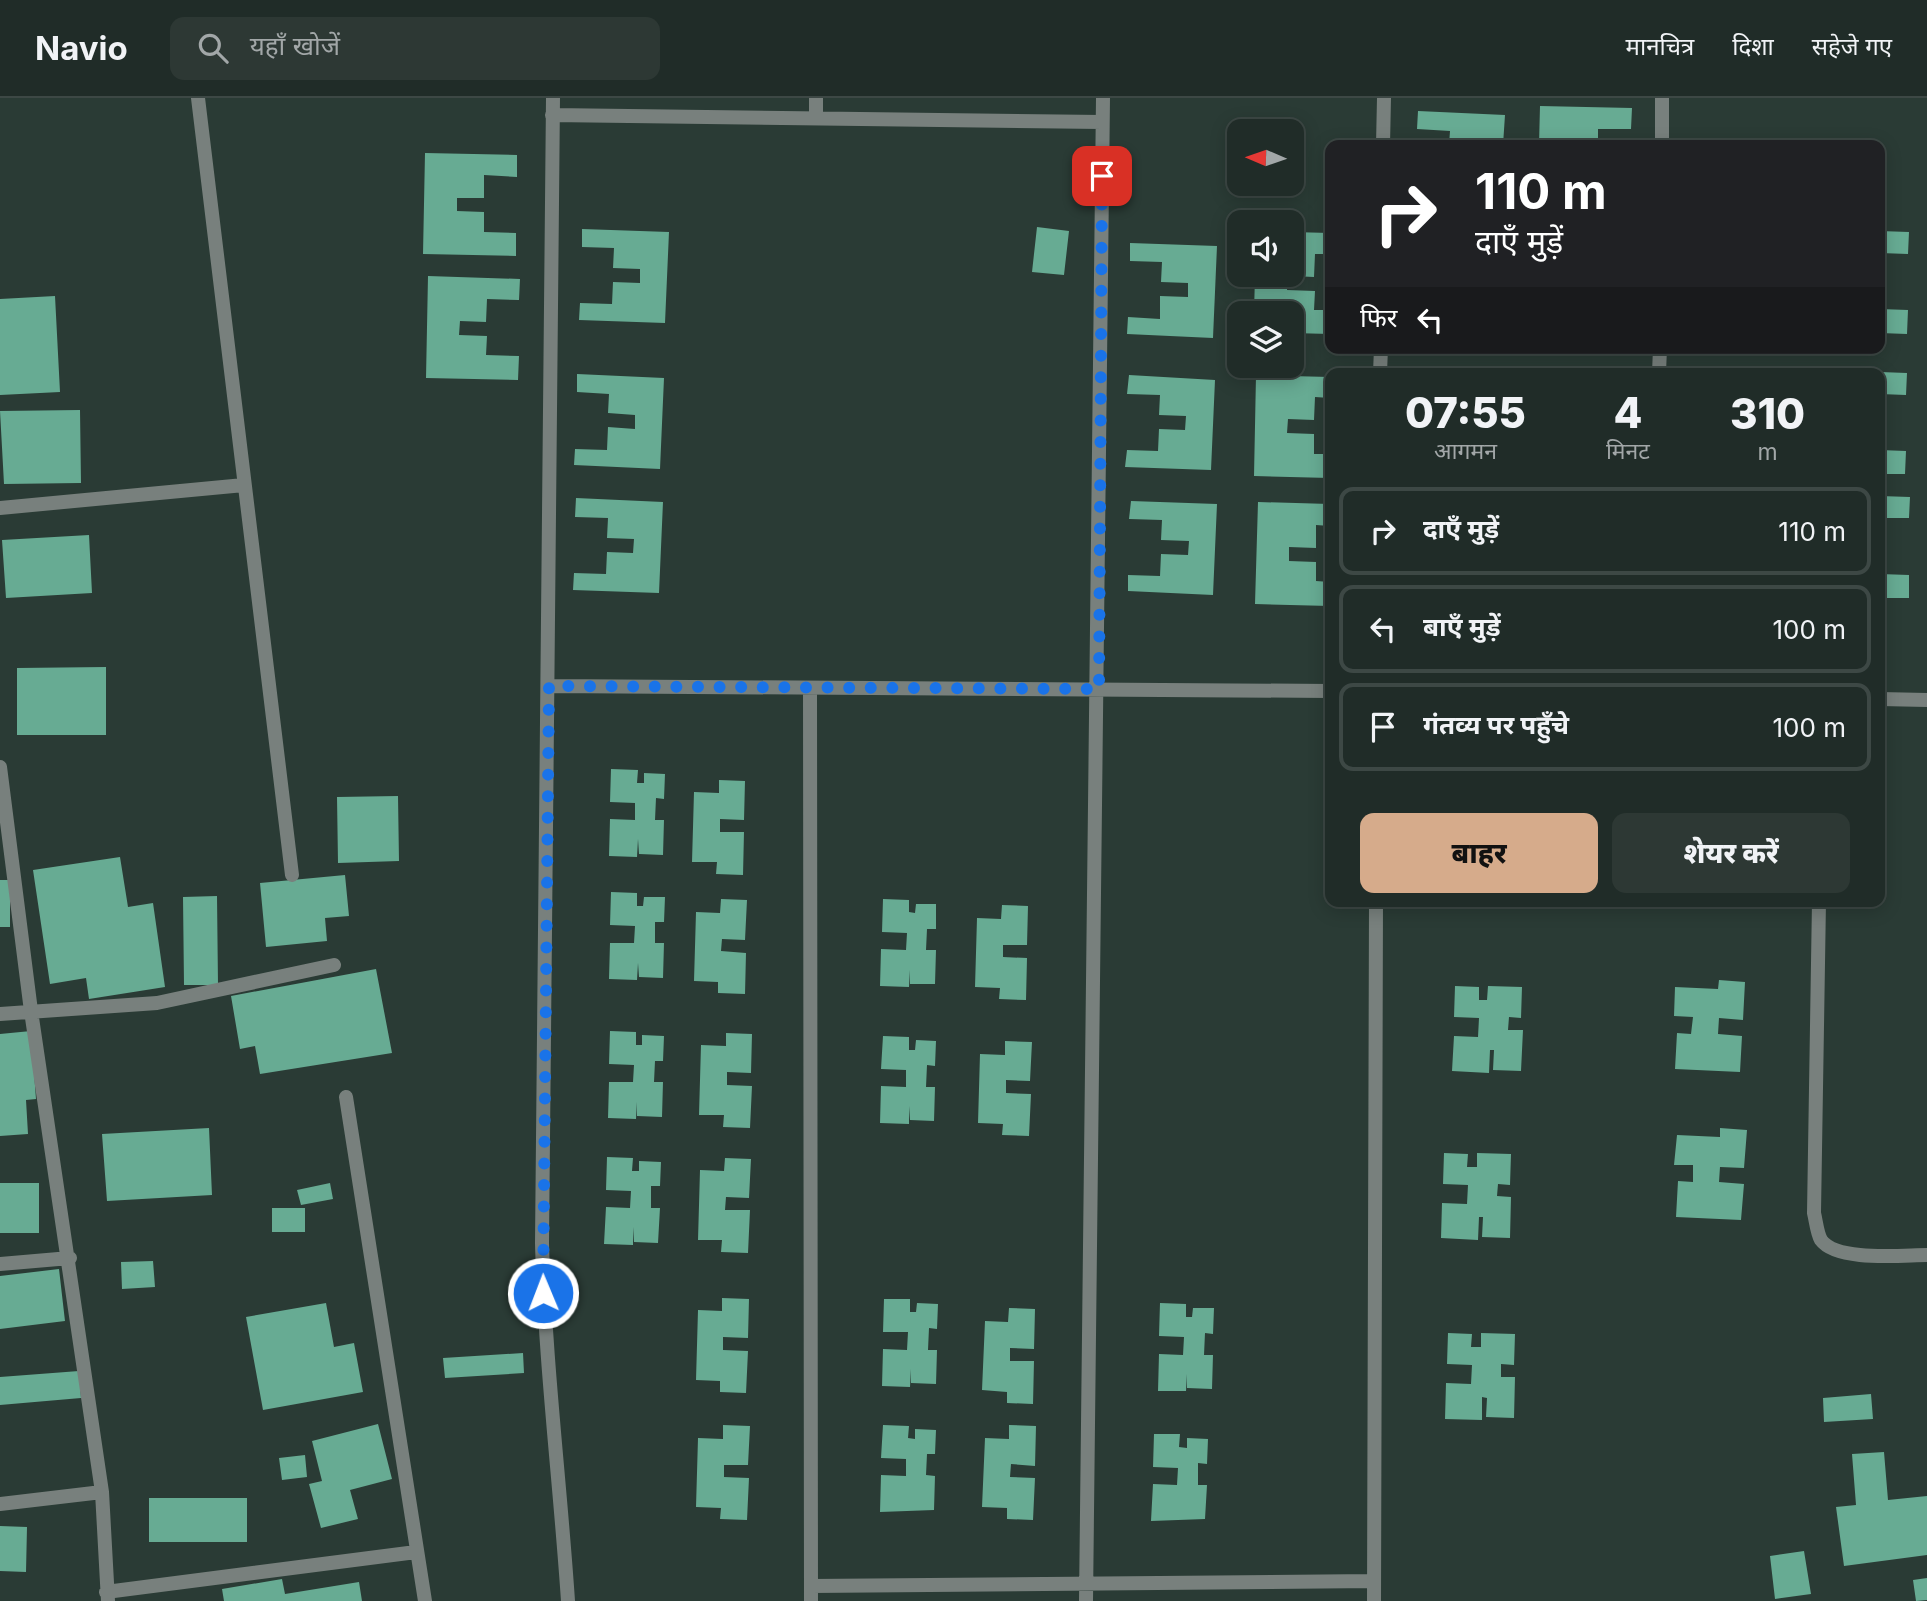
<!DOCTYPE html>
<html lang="hi">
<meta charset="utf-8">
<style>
body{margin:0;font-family:Inter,"Noto Sans Devanagari",sans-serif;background:#2d3834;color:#f1f3f6;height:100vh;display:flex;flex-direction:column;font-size:26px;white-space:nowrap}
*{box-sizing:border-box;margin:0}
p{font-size:23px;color:#a2a7a8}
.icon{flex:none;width:38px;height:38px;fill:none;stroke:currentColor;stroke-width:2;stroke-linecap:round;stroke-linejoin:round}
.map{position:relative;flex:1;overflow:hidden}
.details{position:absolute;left:1325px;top:270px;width:560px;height:539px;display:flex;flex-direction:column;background:#202c28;border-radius:14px;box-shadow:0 4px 18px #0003,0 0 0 2px #3d4845}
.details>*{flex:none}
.guide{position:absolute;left:1325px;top:42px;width:560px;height:214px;border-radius:14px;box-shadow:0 4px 18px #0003,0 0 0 2px #3d4845;background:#202124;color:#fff;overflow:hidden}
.needle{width:46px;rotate:272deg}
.buttons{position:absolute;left:1227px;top:21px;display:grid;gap:14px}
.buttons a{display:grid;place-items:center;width:77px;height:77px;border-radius:14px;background:#202c28;box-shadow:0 4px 18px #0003,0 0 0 2px #3d4845;font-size:35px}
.pin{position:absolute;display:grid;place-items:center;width:60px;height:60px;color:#fff;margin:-30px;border-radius:14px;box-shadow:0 4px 10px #0006}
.me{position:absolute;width:77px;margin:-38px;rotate:359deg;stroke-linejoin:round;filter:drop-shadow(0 0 5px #0008)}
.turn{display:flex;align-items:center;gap:24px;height:147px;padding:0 35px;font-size:32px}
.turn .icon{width:91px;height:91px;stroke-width:2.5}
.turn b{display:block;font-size:49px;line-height:60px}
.then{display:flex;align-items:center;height:66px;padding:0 35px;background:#0003;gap:14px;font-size:26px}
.eta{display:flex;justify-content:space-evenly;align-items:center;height:119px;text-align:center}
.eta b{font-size:42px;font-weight:800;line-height:49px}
.primary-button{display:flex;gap:14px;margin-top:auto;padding:14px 35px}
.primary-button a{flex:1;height:80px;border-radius:14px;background:#d6ab8b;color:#111;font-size:28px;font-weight:800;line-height:80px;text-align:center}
.primary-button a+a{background:#2d3834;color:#f1f3f6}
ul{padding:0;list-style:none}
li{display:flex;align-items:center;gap:21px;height:88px;margin:0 14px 10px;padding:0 21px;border:4px solid #3d4845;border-radius:14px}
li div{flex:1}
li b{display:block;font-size:26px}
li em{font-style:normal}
header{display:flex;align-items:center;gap:42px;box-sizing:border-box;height:98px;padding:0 35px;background:#202c28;border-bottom:2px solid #3d4845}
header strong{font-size:33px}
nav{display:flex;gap:38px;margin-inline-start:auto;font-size:24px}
.search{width:490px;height:63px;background:#2d3834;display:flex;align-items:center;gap:18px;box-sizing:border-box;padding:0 24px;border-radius:14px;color:#a2a7a8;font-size:26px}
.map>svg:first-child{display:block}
.building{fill:#67ab93}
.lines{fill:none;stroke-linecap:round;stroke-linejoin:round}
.minor{stroke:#78807d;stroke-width:14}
.route{stroke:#1a73e8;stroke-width:12;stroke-dasharray:0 21.6}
</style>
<header>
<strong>Navio</strong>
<div class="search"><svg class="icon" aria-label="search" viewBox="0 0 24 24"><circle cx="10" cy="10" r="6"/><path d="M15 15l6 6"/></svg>यहाँ खोजें</div>
<nav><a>मानचित्र</a><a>दिशा</a><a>सहेजे गए</a></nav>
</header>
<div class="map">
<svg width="1927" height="1503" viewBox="0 0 1927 1503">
<rect width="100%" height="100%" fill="#2a3b35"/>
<!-- building -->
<path class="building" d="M1540,8L1632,10L1631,31H1598V47H1539Z
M1418,13L1505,17L1503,47H1449L1450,33L1417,31Z
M425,55L517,57V79L484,77V100H457V113L484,114V134L516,135V158L423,156Z
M1037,129L1069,133L1064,177L1032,174Z
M582,131L669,134L665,225L579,222L580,205L612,206L613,184L640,185V171L613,170L614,150L582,149Z
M1880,133L1909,134L1908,156L1880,155Z
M1292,134L1330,135V156H1315L1314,179L1292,178Z
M1130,145L1217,148L1213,240L1127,236L1128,219L1160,221V198L1188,199V185L1161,184L1162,164L1130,163Z
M1255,177H1288L1287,192L1315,193L1314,212H1330V236L1292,235V215H1254Z
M428,178L520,181L519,202L487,201L486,224L460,223L459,237L487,238L486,257L519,258L518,282L426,280Z
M55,198L60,294L0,297V201Z
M1880,211L1908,212L1907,236L1880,235Z
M1880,274L1907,275L1906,297L1880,296Z
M577,276L664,280L660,371L574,367L575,351L607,352L608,329L635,331V317L608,315L609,296L577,294Z
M1129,277L1215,282L1211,372L1125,369L1127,352L1158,353L1159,331L1185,332L1186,318L1159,317L1160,297L1127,296Z
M1256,277L1330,279V300L1315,299L1314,322L1288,321L1287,335L1314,336V356H1330V380L1254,378Z
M80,312L81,385L4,386L0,313Z
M1880,352L1906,353L1905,376H1880Z
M1880,398L1910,399L1909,420H1880Z
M576,400L663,404L659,495L573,492L574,475L606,476L607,454L633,455L634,441L607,440L608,420L575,419Z
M1131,403L1217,406L1213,497L1128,493V477L1160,478L1161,456L1188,457L1189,443L1161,442L1162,422L1129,421Z
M1258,404L1330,406V428L1316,427V450L1289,449V463L1316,464V483L1330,484V508L1255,506Z
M89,437L92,495L6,500L2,442Z
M1880,476L1909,477V500H1880Z
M106,569V637H17V570Z
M611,671L638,672L637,685H644V675L665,676L664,701L656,700L655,722H664L663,757L639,756L638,741L637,759L609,758L610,721L635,722V705L610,704Z
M719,682L745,683L744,722L720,721V734H744L743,777L716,776L717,764H692L694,694L719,695Z
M398,698L399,763L338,765L337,699Z
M120,759L128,809L153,805L165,889L89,901L86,880L50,886L33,772Z
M345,777L349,818L325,820L327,843L266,849L260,785Z
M0,782H10V829H0Z
M611,794L637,795V808H643L644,799H665L664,824H655V845H664L663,880L639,879L638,865L637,882L609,881L610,845H634L635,828L610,827Z
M217,798L218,887H184L183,799Z
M721,801L747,802L745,842L722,841L721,853L746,855L745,896L718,895V884L694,883L696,814L720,815Z
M883,801L909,802V814L915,815L916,806H936V831H927L926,852H936L935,886H910V872L909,889L880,888L881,851L906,852L907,835L882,834Z
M1002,807L1028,808L1027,847H1003V859L1027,860L1026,902L999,901L1000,890L975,889L977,820L1001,821Z
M376,871L392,955L260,976L255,948L240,951L231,898Z
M1719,882L1745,884L1743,922L1719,920L1718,936L1742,938L1740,974L1675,971L1677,935L1691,936L1693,919L1674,918L1675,889L1718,891Z
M1455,888L1479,889V902H1487L1488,888L1522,889L1521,920L1509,919L1508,932H1523L1521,973L1493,972L1494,952H1490L1489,975L1452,973L1454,938L1478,939L1479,920L1454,919Z
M31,933L36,1001L26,1002L28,1036L0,1038V936Z
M610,933L636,934V947H642V937L664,938L663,963H655L654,984H663L662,1019L637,1018V1004L636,1021L608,1020L609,984H633L634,967L609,966Z
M726,935L752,936L751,975L727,974V987L752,988L750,1030L723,1029L724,1017H699L701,947L726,948Z
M883,938L909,939V952H915L916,942L936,943L935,968L927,967L926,989H935L934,1023L910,1022L909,1008V1026L880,1025L881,988L906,989V972L881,971Z
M1005,943L1032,944L1030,983L1006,982V995L1031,996L1029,1038L1002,1037L1003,1026L978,1025L980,956L1005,957Z
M209,1030L212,1097L107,1103L102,1036Z
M1720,1030L1747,1032L1744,1070L1720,1069L1719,1084L1744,1086L1741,1122L1676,1119L1678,1083L1693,1084V1067H1674L1677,1037L1720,1039Z
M1444,1055L1468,1056L1467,1069H1477V1055L1511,1056L1510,1087L1498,1086L1497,1098L1511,1099L1510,1140L1482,1139L1483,1119H1479L1478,1142L1441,1140L1442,1105L1467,1106L1468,1087L1443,1086Z
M607,1059L633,1060L632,1073H639V1063L661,1064L660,1088H651V1110H660L658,1145L634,1144L633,1129V1147L604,1146L606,1109L630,1110L631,1093L606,1092Z
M725,1060L751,1061L749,1100L726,1099L725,1112H750L748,1155L721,1154L722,1142H698L700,1072L724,1073Z
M0,1085H39V1135H0Z
M330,1085L333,1101L301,1107L297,1092Z
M272,1110H305V1134H272Z
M153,1163L155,1189L122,1191L121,1164Z
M59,1171L65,1223L0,1231V1178Z
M722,1200L749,1201L748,1240L723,1239V1252L748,1253L746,1295L720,1294V1283L696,1282L698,1212L722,1213Z
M884,1201H910V1214H916L917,1205L938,1206L937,1231L929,1230L928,1252H937L936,1286L911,1285V1271L910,1289L882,1288L883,1251L907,1252L908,1234H883Z
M326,1205L334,1249L354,1245L363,1294L263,1312L246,1219Z
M1160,1205L1186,1206V1219H1192L1193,1210H1214L1213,1236L1205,1235L1204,1257H1213L1212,1291L1187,1290V1276L1186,1293H1158L1159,1256L1183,1257L1184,1239L1159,1238Z
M1009,1210L1035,1211L1034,1251L1010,1250V1263H1034L1033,1306L1007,1305V1294L982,1292L985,1223L1008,1224Z
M1448,1235L1472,1236L1471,1249H1481V1235L1515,1236L1514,1267L1501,1266V1279H1515L1514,1320L1486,1319L1487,1300L1482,1299V1322L1445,1321L1446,1285L1471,1286L1472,1267L1447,1266Z
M523,1255L524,1275L445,1280L443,1260Z
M79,1273L81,1300L0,1307V1279Z
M1871,1296L1873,1321L1824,1324L1823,1300Z
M378,1326L392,1381L350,1392L358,1421L321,1430L309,1386L322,1383L312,1343Z
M723,1327L750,1328L748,1367H724V1379L749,1380L747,1422L720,1421L721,1410L696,1409L698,1340L723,1341Z
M883,1327L909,1328L908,1340L915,1341V1331L936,1332L935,1356H927L926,1377L935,1378L934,1412L880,1414L881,1377L906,1378V1361L881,1360Z
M1009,1327L1036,1328L1035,1368L1011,1366L1010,1379L1035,1380L1033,1422L1007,1421V1410L982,1409L985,1340L1009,1341Z
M1154,1336H1180L1179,1349L1187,1350V1340L1208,1341L1207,1366L1198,1365V1387H1207L1205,1421L1151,1423L1153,1386L1177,1387L1178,1370L1153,1369Z
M1884,1354L1888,1402L1927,1398V1457L1844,1468L1836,1409L1856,1407L1852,1356Z
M305,1357L307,1379L282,1382L279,1360Z
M149,1400H247V1444H149Z
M0,1428L27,1429L26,1474L0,1473Z
M1804,1453L1811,1496L1775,1501L1770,1458Z
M1927,1480V1502L1916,1503L1913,1482Z
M282,1481L285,1496L359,1484L362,1503H224L222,1491Z"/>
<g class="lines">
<!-- minor -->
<path class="minor" d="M198,0L292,777
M553,0L542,1145C545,1265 560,1383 568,1503
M552,17L1102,24
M816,20V0
M1383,47L1384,0
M1662,47V0
M1380,275L1381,250
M1659,275L1660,250
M0,410L244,387
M549,588L1330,593
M810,590L811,1503
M1880,601L1927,602
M0,669L31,913L102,1394L108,1503
M1819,803L1814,1115C1816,1123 1817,1135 1821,1142C1837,1164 1902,1157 1927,1157
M0,916L157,905L334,867
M346,999L425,1503
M0,1166L70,1160
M0,1406L102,1394
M811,1488L1374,1483
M106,1494L416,1454
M1086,1503L1103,0
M1374,1503L1376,803"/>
</g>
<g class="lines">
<!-- route -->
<path class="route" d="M543,1195L549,588L1099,591L1102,78"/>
</g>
</svg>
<div class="buttons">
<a><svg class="needle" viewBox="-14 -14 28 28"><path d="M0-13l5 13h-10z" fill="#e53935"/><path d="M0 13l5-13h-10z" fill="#a2a7a8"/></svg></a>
<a><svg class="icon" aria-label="sound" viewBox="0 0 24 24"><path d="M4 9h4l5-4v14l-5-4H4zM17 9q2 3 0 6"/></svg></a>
<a><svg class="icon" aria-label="layers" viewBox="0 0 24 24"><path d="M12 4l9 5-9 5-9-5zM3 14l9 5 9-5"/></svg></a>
</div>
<div class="pin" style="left:1102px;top:78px;background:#d93025"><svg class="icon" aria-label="arrive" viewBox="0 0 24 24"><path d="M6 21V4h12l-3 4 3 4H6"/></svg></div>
<svg class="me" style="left:543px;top:1195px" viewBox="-20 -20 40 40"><circle r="17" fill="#1a73e8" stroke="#fff" stroke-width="3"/><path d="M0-11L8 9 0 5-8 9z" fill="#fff"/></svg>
<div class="guide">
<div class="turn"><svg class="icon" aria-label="right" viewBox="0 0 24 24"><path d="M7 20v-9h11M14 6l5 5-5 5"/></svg><div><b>110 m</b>दाएँ मुड़ें</div></div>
<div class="then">फिर<svg class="icon" aria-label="left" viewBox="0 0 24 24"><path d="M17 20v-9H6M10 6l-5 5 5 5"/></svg></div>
</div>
<section class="details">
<div class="eta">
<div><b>07:55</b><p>आगमन</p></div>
<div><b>4</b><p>मिनट</p></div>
<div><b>310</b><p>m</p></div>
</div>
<ul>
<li><svg class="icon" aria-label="right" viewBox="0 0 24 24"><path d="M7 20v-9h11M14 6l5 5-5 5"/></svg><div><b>दाएँ मुड़ें</b></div><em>110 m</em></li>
<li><svg class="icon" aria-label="left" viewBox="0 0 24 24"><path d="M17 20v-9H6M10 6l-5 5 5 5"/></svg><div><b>बाएँ मुड़ें</b></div><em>100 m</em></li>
<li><svg class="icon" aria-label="arrive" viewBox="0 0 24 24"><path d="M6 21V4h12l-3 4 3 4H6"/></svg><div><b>गंतव्य पर पहुँचे</b></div><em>100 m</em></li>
</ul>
<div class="primary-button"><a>बाहर</a><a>शेयर करें</a></div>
</section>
</div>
